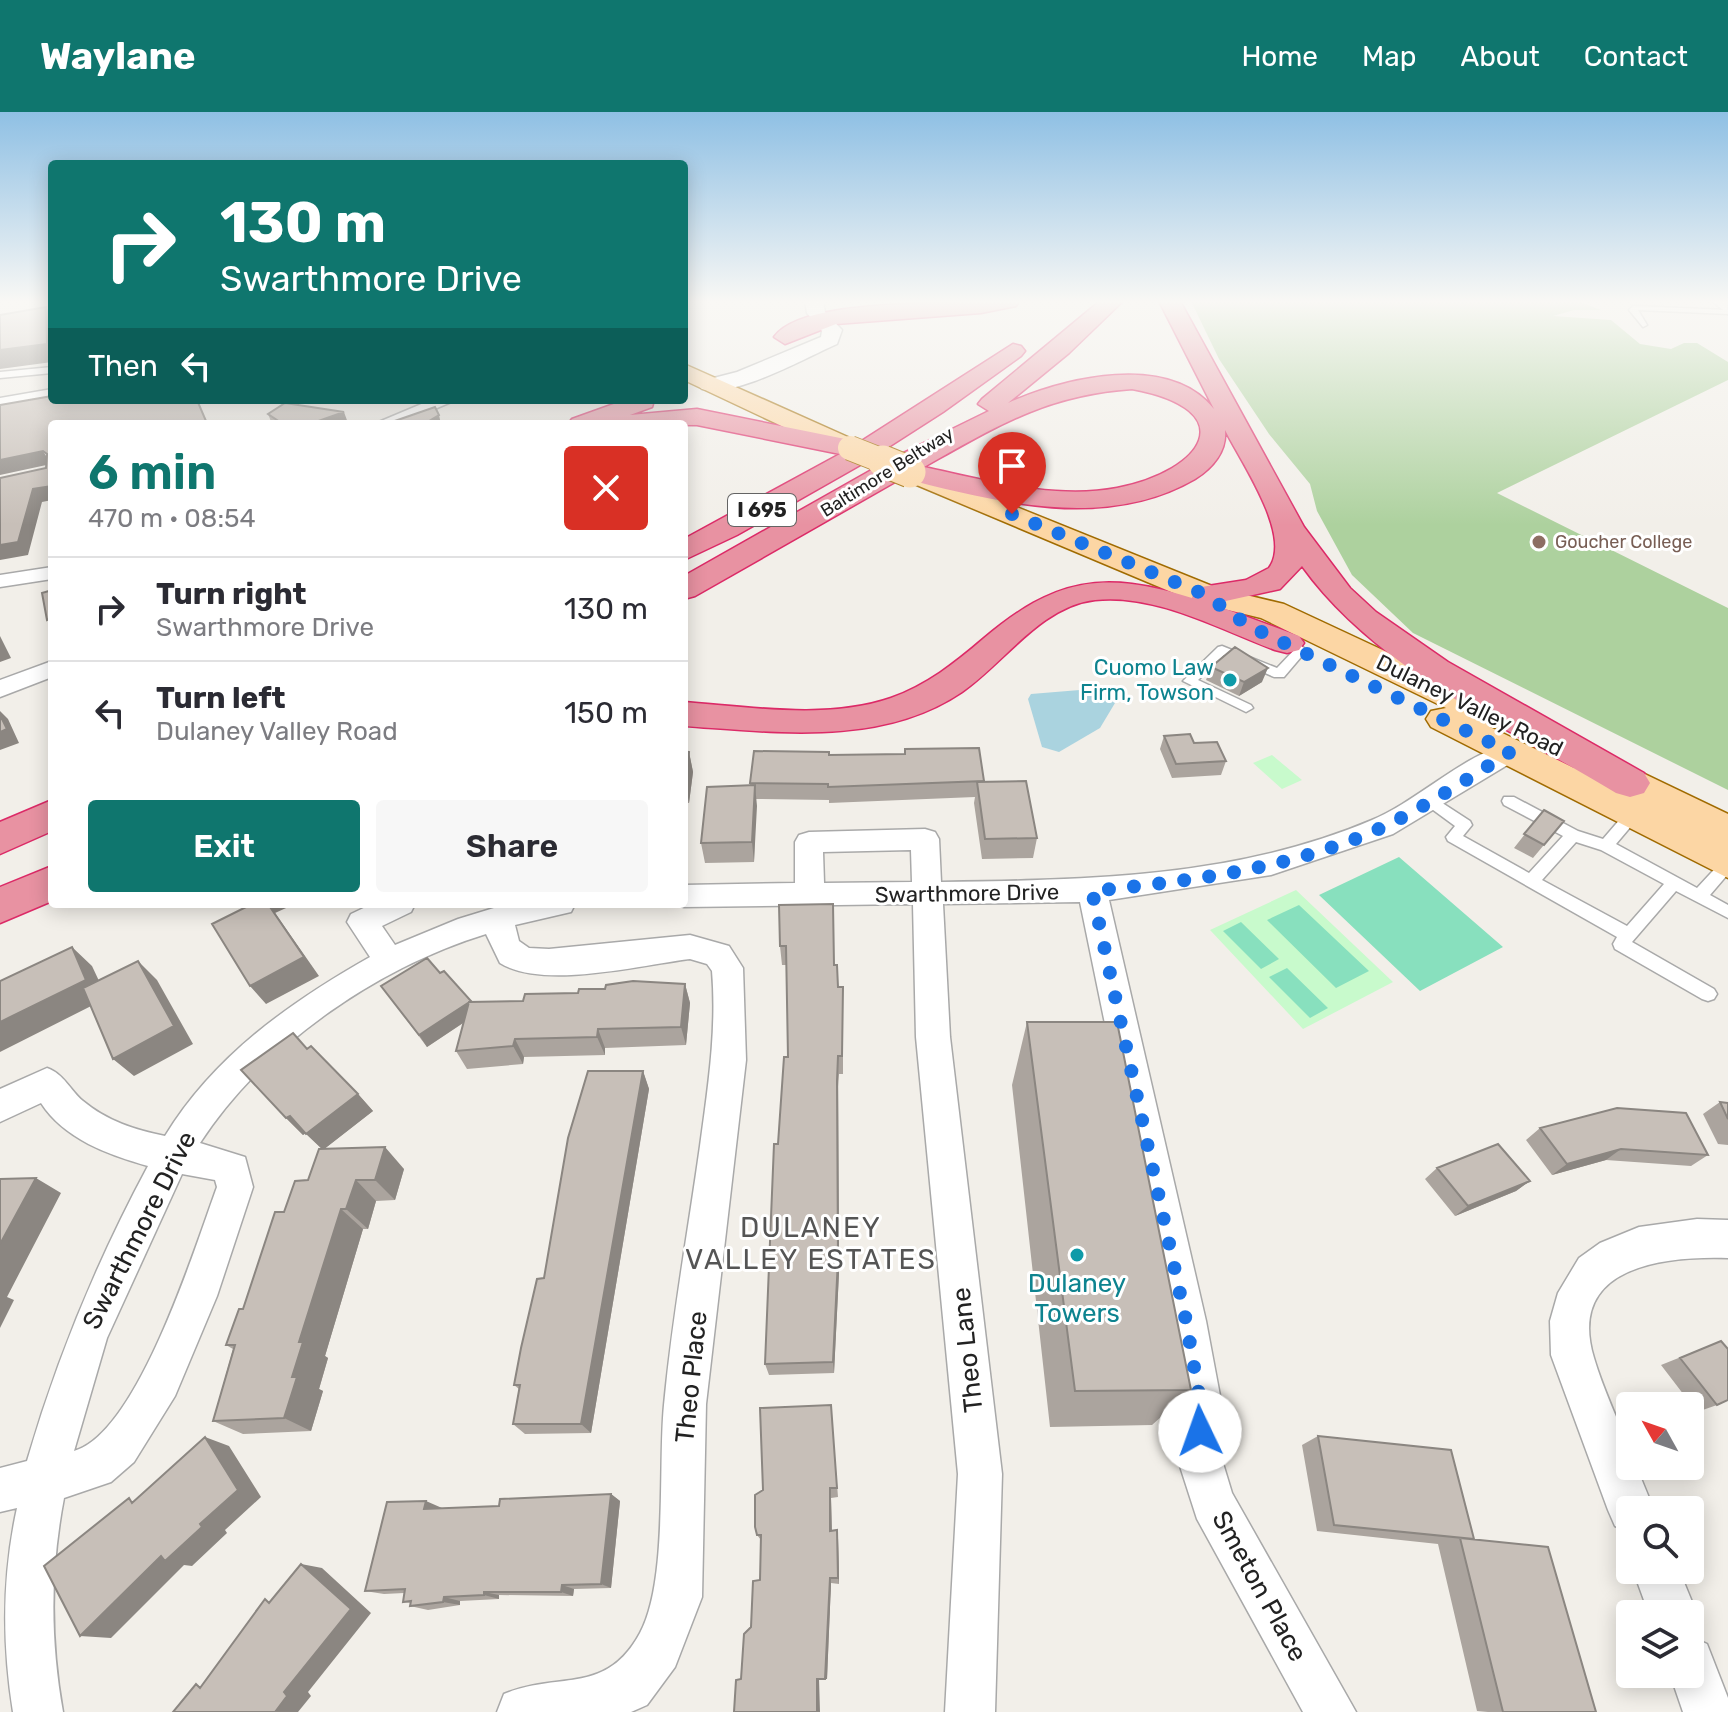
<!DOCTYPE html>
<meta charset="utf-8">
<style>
body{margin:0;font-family:Rubik,sans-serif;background:#f7f7f7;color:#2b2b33;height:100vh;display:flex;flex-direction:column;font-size:30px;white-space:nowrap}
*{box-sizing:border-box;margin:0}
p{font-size:26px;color:#7c7c81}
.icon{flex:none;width:44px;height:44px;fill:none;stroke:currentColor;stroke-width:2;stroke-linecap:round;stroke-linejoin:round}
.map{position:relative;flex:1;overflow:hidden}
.sheet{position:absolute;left:48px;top:308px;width:640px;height:488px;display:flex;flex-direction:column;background:#fff;border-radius:8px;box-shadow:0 4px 20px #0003}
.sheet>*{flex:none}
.guide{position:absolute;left:48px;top:48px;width:640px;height:244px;border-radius:8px;box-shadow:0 4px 20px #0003;background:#0f766e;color:#fff;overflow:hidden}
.needle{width:52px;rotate:310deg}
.tools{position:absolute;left:1616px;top:1280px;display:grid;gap:16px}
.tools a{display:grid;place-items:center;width:88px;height:88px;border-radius:8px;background:#fff;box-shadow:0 4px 20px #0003;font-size:40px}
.pin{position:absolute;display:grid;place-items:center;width:68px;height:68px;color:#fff;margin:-82px -34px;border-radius:50% 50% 50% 0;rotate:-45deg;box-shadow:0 0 8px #0007}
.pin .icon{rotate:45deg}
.me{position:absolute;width:88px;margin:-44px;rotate:357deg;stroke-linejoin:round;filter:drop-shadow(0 0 6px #0008)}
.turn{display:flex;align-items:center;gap:28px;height:168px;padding:0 40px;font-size:36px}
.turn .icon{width:104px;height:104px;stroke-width:2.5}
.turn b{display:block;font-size:56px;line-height:68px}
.then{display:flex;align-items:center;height:76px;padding:0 40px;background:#0003;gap:16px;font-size:30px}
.round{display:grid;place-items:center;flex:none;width:84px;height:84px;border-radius:8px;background:#f7f7f7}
.head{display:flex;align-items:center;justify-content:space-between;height:136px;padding:0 40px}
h1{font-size:48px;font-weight:600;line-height:60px;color:#0f766e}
.button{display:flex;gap:16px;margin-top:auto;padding:16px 40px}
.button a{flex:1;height:92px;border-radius:8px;background:#0f766e;color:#fff;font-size:32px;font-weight:600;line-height:92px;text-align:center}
.button a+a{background:#f7f7f7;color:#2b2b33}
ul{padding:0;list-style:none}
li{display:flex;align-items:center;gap:24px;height:104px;padding:0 40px;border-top:2px solid #e1e1e2}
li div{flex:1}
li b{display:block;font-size:30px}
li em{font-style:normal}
header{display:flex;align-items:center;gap:48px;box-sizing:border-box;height:112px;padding:0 40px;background:#0f766e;color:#fff}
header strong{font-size:38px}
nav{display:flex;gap:44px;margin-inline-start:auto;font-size:28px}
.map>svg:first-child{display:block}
.forest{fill:#add19e}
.park{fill:#c8facc}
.pitch{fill:#88e0be}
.water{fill:#aad3df}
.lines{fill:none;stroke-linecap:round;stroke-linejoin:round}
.service-casing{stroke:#a9a9a9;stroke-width:3}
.minor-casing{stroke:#a9a9a9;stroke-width:3}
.tertiary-casing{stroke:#a9a9a9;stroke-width:3}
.primary-casing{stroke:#a06b00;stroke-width:3}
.motorway-casing{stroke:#dc2a67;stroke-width:3}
.service{fill:#fff;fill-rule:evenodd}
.minor{fill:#fff;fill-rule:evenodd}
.tertiary{fill:#fff;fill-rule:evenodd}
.primary{fill:#fcd6a4;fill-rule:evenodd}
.motorway{fill:#e892a2;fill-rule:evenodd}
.primary-bridge-far1-casing{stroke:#a06b00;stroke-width:26;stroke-linecap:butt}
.primary-bridge-casing{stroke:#a06b00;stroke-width:33;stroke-linecap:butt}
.primary-bridge-far1{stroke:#fcd6a4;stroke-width:24}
.primary-bridge{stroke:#fcd6a4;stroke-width:31}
.wall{fill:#aba49e}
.shaded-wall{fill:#8b8681}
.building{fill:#c7bfb8;stroke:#8b8681;stroke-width:2}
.route{stroke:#1a73e8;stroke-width:14;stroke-dasharray:0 25.2}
.education-dot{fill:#8d6e63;stroke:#fff;stroke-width:3}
.culture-dot{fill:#0f9aa8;stroke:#fff;stroke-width:3}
.labels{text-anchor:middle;stroke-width:6;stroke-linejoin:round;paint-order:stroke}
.far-street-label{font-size:18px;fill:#222;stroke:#fff}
.far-education-label{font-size:18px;fill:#785e54;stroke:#fff;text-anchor:start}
.shield{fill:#fff;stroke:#646464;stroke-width:2}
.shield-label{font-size:20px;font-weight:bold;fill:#222}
.culture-label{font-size:22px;fill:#0d838f;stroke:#fff;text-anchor:end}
.street-label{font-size:22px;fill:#222;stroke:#fff}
.near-street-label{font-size:26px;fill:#222;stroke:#fff}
.near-culture-label{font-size:26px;fill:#0d838f;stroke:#fff}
.near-neighbourhood-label{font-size:28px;letter-spacing:2px;fill:#555;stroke:#fff}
</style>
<header>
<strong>Waylane</strong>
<nav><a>Home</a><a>Map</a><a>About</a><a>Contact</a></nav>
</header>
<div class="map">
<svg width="1728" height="1600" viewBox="0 0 1728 1600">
<rect width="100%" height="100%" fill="#f2efe9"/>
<!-- forest -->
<path class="forest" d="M1191,189H1578L1601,198H1574L1553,204L1611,208L1640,232L1671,237L1684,231H1697L1728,250V268L1497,381L1728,496V678L1413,521L1352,463L1317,399L1310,372L1269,322L1219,247Z"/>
<!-- park -->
<path class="park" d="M1272,643L1302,668L1282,677L1253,651Z
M1296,778L1393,870L1303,917L1210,818Z"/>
<!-- pitch -->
<path class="pitch" d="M1399,745L1503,835L1420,879L1319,783Z
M1299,793L1369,859L1336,876L1267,808Z
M1241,810L1279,847L1261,857L1223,819Z
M1287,856L1328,896L1310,906L1269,865Z"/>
<!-- water -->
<path class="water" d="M1104,576L1112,578L1118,586L1100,616L1059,640L1042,635L1028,587L1031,582Z"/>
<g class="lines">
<!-- service casing -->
<g class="service-casing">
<path id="service" d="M1633,194L1728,198V202L1638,198L1647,213L1643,215L1629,198Z
M52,255V261L0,266V260Z
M1222,534L1277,556L1297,535L1301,534L1307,538L1284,565H1274L1224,543L1198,568L1251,593L1253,596L1246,600L1183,569L1218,535Z
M1430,683L1470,709L1472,713L1463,724L1529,761L1563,724L1504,693L1502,689L1504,685H1514L1578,719L1603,727L1628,698H1638L1640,702L1638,706L1616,732L1697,776L1723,748L1728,746V762L1710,783L1728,793V806L1676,779L1632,830L1714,877L1717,882L1714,887L1708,889L1702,887L1615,837L1613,832L1617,825L1448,729L1446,725L1455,714L1425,692L1423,688ZM1576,730L1601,738L1664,772L1627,814L1542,768Z"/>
</g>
<!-- minor casing -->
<g class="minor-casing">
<path id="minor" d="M1712,189H1727L1728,202Z
M431,288H456L399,312H374Z
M52,455V467L0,475V463Z
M52,549V565L0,585V568Z
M1510,631L1519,634L1523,640L1519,646L1393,722L1271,763L1109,788L1206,1209L1221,1289L1222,1348L1232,1381L1356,1600H1303L1197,1407L1178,1348L1179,1289L1166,1209L1080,790L943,792L950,925L1002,1362L995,1600H945L958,1362L916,925L913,792L684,795L674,792H684V773L795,771V730L799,723L809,720L925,717L935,720L939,727L941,770C1086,768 1236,766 1372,708C1419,688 1460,645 1510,631ZM911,738L912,770L824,771L823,740Z
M372,792H415L411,800L382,814L395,833L458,807L507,792H575L571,800L515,813L519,829L529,836L549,837L690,823L729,834L743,856L746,948L706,1292L702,1485L675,1555L647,1593L631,1600H497L504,1582C559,1559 606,1584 640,1521C668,1469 658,1354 664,1293C672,1206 688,1120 700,1034C708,975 717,918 712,859L707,852L690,847C641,853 543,878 500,851L486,822C376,856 263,934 200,1031L245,1045L253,1075L217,1184L175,1284L134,1350L111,1370L64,1386C50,1459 50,1527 63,1600H13C2,1531 2,1465 17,1396L0,1400V1356L27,1349C57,1246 97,1149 148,1054C109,1043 64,1027 41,991L0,1010V977L47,956C64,962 70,978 83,989C107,1009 135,1018 165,1024C214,944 289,891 370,845L347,810L351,802ZM182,1062L215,1068L217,1075C195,1135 138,1321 74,1339L107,1226Z
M1697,1107L1728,1108V1146C1664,1144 1566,1154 1594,1246C1603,1277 1618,1308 1630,1338V1354H1636L1654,1398H1630V1420L1615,1414L1608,1398L1551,1243L1550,1209L1558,1181L1579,1146L1600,1131L1639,1115Z
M1633,1458H1679L1697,1502L1690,1519V1502H1649Z
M1690,1524L1707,1532L1728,1586V1600H1683L1670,1562H1690Z"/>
</g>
<!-- tertiary casing -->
<g class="tertiary-casing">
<path id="tertiary" d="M805,189H823L825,200L842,218L837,232C805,246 735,286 702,277L698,273L702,269L737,260L821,225L822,219L807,201Z
M52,277V288H58L0,300V286Z"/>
</g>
<!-- primary casing -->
<g class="primary-casing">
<path id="primary" d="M684,252L859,330L863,336L859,342H841L684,268Z
M910,352L1217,476L1284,492L1507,596L1512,604L1507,612L1490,615L1574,656L1572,652L1577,643L1591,639L1605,643L1728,702V766L1431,615L1426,607L1431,599L1446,596L1261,506L1195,490L900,366L896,360L900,354Z"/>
</g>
<!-- motorway casing -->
<g class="motorway-casing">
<path id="motorway" d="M972,189H1019L1016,194L981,201L836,212L785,232L774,225C801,188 927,193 972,189Z
M1100,189H1123L1069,241L1008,291C1065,266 1168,240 1214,297L1159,189H1180L1304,415L1350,476L1376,500L1448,550L1644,661L1650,671L1644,681L1630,685L1616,681C1509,616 1376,557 1302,454L1280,477L1212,492L1299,524L1304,531L1299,538L1287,541L1275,538C1221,518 1155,481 1095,488C1041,494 1004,551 962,580C881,635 775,620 684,614V590C750,595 827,608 891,586C927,573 955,551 983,527C1055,466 1103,458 1192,486L1195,476L1246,468L1269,456C1293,424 1241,350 1225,318C1227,339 1213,356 1195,367C1106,419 996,390 902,366L695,484L684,487V464L891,347L989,299L978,292L982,287ZM1132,277C1244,298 1204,359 1117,376C1054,388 985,368 924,355C997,314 1046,283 1132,277Z
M1013,232L1021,234L1025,239L1021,244L943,300L862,352L737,423L684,448V427L840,342L697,313L568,312L572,307L625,288H654L652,295L630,303L697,297L860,330Z
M52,688V719L0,742V710Z
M52,754V789L0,811V775Z"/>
</g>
<!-- service -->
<use href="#service" class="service"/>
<!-- minor -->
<use href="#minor" class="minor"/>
<!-- tertiary -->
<use href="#tertiary" class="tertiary"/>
<!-- primary -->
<use href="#primary" class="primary"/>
<!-- motorway -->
<use href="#motorway" class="motorway"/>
<!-- primary-bridge-far1 casing -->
<g class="primary-bridge-far1-casing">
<path id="primary-bridge-far1" d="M850,336L888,351"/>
</g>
<!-- primary-bridge casing -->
<g class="primary-bridge-casing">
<path id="primary-bridge" d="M883,349L910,360"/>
</g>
<!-- primary-bridge-far1 -->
<use href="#primary-bridge-far1" class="primary-bridge-far1"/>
<!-- primary-bridge -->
<use href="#primary-bridge" class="primary-bridge"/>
</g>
<!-- wall -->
<path class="wall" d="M268,302L348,311L344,312H272Z
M1211,555L1262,570L1239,584L1206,568Z
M1164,624L1194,631L1226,649L1221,663L1172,666L1160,637Z
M684,639L689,640L693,660L689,691H684Z
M829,643L984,669V670L1037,726L1033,746L982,747L974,691L975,685L829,691V688L756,687L754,750L705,751L701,731L750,673V671Z
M1544,698L1564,709L1533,746L1514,736Z
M779,793L834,853L838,875H843V962H839L837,987L839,1161L834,1261L769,1263L765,1252L778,1032L788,945L786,853H782L780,834Z
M440,861L471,890L523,889L605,877L685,872L690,891L686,933L605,936V943L524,945L523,952L467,957L456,939L463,911L427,935L381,874Z
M1027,910L1191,1278L1152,1313L1050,1315L1012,973Z
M307,937L358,982L373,999L324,1037L404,1057L395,1088L376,1089L368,1117H363L325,1244L328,1246L319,1277L323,1279L311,1319L243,1322L213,1309L233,1237L226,1233L243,1197L284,1100L308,1068L322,1037L306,1021L303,1023L286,1006Z
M643,959L649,977L591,1321L525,1322L513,1312L519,1277L514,1273L544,1166Z
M1720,990L1728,991V1033L1718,1032L1703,1002Z
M1540,1016L1708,1043L1691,1054L1606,1048L1552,1063L1526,1028Z
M1437,1056L1530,1069L1516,1079L1455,1104L1425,1067Z
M1721,1229L1717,1293L1697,1300L1661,1253Z
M832,1306L838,1385L831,1386L832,1419L837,1418L838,1426L839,1472L831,1471L827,1567H741L760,1468L761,1428L757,1423L763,1378Z
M1318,1324L1474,1427L1596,1600H1488L1477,1599L1438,1432L1317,1419L1302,1333Z
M611,1382L620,1389L611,1476L574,1477L573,1484L499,1483V1487L460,1489V1493L428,1498L410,1494L411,1491L403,1490L404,1481L384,1482L365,1479L442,1396L499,1394Z"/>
<!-- shaded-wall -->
<path class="shaded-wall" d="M46,195L52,205V250L0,257V238Z
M344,300L348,311L344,312H310Z
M439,303L441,312H424Z
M43,339L51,352L0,363V348Z
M52,374V388L42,390L28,443L0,448V433L33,377Z
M0,524L11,546L0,550Z
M1268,556L1262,570L1239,584L1244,570Z
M0,599L8,607L19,631L0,638Z
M689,640L693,660L689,691L685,670Z
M755,673L757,694L754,750L752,730Z
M259,792H295L275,801L319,864L266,892L250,874Z
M72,835L92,854L107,886L0,940V910Z
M138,849L157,868L193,932L134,964L113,947Z
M685,872L690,891L686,933L681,915Z
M471,889L478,901L427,935L419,923Z
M598,917L605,936V943L597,925Z
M515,927L524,945L523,952L513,934Z
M838,944L839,1161L834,1261L833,1250L837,969Z
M643,959L649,977L591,1321L581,1312Z
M358,982L373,999L323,1038L306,1022Z
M290,1004L307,1020L303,1023L286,1006Z
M385,1035L404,1057L395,1088L375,1068Z
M1621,1037L1606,1048L1552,1063L1567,1052Z
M36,1066L61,1081L7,1185L14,1188L0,1216V1132Z
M356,1068L376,1089L368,1117L346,1097Z
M1530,1069L1516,1079L1455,1104L1468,1094Z
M341,1097L363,1117L325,1244L328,1246L319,1277L323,1279L311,1319L284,1306L299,1230Z
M205,1325L229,1334L261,1385L225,1418L227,1421L192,1454L184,1453L111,1526L80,1524L161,1444L200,1412Z
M830,1376L831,1386L832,1427L830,1419Z
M611,1382L620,1389L611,1476L601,1472Z
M426,1389L442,1396L424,1397Z
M837,1418L838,1426L839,1472L838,1466Z
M301,1452L322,1456L371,1501L308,1580L311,1584L298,1600H275L284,1580Z
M830,1466L831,1471L827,1567H825Z
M562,1473L574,1477L573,1484L561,1480Z
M484,1480L499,1483V1487L484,1483Z
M444,1485L460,1489V1493L443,1490Z
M817,1567H819L820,1600H817Z"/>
<!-- building -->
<path class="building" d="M46,195L47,232L0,238V203Z
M52,284V288H197L206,309H201L199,312H52V374L33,377L18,430L0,433V366L46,356L47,342L43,339L0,348V293Z
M285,291L344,300L310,312H283L268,302Z
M435,295L439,303L424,312H386Z
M52,478V506L47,508L42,481Z
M1235,535L1268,556L1244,570L1211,555Z
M0,603L7,617L0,620Z
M1190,622L1194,631L1217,630L1226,649L1176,652L1164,624Z
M979,636L984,669L828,675V672L750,671L754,639L829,640V643L905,642V637Z
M684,639L689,640L685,670H684Z
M1026,669L1037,726L985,727L977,670Z
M755,673L752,730L701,731L707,675Z
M1544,698L1564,709L1544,733L1524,722Z
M252,792H268L304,845L250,874L212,812Z
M833,792L834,853H837L838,875H843L842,944H838L837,969L838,1147L833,1250L765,1252L774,1032H778L784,945H788L786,834H780L779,793Z
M72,835L86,868L0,910V869Z
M427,846L440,861L444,859L471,889L419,923L381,874Z
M138,849L174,914L113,947L83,876Z
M633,869L685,872L681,915L598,917L597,925L515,927L513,934L456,939L469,890L523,889L525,882L578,881L579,877H605L606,873Z
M1027,910H1117L1191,1278L1075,1279Z
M293,921L307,937L311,934L358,982L306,1022L290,1004L286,1006L241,958Z
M588,959H643L581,1312H513L520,1273H514L521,1236L537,1167L544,1166L568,1026Z
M1720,990L1728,991V1007Z
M1617,996L1686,1001L1708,1043L1621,1037L1567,1052L1540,1016Z
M1498,1032L1530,1069L1468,1094L1437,1056Z
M385,1035L375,1068H356L346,1097H341L299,1230H303L292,1265H297L284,1306L213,1309L235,1233H226L239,1197H243L275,1100H284L295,1069L308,1068L319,1037Z
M36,1066L0,1132V1067Z
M1721,1229L1728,1237V1288L1717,1293L1680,1246Z
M831,1293L837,1376H830V1419L837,1418L838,1466H830L825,1567H817V1600H734L736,1568L741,1567L744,1522L751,1515L753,1469L760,1468L761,1423H757L755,1415V1383L763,1378L760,1296Z
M1318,1324L1451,1338L1474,1427L1334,1413Z
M205,1325L238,1378L200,1412L202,1415L165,1449L161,1444L80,1524L44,1454L129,1386L132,1391Z
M611,1382L601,1472L562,1473L561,1480H484V1483L444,1485L443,1490L410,1494L411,1489L403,1490L405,1477L365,1479L387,1390L426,1389L424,1397L499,1394L500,1387Z
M1460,1426L1548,1435L1596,1600H1503Z
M301,1452L351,1497L284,1580L287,1584L275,1600H173L196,1572L200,1576L265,1487L269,1491Z"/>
<!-- sky -->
<linearGradient id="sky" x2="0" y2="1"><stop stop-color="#8fc0e4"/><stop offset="0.46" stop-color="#f9f8f5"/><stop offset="1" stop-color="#f9f8f5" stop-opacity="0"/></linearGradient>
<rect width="1728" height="413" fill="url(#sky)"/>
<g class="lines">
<!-- route -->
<path class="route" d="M1012,402L1206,483L1249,514L1510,640C1469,666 1427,694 1383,715C1294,757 1189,769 1092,779L1186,1209L1200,1289V1319"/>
</g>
<!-- markers -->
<circle class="education-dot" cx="1539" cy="430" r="8"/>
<g class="culture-dot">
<circle cx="1230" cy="568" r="8"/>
<circle cx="1077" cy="1143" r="8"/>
</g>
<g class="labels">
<!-- far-street labels -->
<g class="far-street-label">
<text transform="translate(887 360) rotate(-32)" y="6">Baltimore Beltway</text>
</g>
<!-- far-education labels -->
<g class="far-education-label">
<text x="1555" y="436">Goucher College</text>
</g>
<!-- shield labels -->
<rect class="shield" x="728" y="382" width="68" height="32" rx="6"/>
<g class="shield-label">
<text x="762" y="405">I 695</text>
</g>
<!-- culture labels -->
<g class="culture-label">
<text x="1214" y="563">Cuomo Law<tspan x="1214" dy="25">Firm, Towson</tspan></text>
</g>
<!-- street labels -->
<g class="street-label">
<text transform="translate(1470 593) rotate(26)" y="8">Dulaney Valley Road</text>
<text transform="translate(967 781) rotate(-1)" y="8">Swarthmore Drive</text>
</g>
<!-- near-street labels -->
<g class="near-street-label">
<text transform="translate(139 1118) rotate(-63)" y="9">Swarthmore Drive</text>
<text transform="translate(967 1238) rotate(-96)" y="9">Theo Lane</text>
<text transform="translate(691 1265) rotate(-84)" y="9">Theo Place</text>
<text transform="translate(1260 1474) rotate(61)" y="9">Smeton Place</text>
</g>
<!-- near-culture labels -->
<g class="near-culture-label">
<text x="1077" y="1180">Dulaney<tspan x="1077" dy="30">Towers</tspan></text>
</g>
<!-- near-neighbourhood labels -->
<g class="near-neighbourhood-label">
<text x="811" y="1125">DULANEY<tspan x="811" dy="32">VALLEY ESTATES</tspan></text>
</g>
</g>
</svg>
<div class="tools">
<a><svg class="needle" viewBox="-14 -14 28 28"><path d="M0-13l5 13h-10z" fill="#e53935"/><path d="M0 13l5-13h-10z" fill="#7c7c81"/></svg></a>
<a><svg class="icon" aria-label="search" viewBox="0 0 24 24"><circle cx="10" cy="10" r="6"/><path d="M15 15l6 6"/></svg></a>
<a><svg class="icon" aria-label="layers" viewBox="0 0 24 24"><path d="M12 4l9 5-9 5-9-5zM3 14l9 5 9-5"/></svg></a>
</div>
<div class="pin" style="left:1012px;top:402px;background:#d93025"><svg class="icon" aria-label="arrive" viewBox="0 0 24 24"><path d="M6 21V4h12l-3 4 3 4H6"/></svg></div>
<svg class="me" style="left:1200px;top:1319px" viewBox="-20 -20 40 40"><circle r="19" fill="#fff"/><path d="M0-13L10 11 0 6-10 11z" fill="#1a73e8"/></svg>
<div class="guide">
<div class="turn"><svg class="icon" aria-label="right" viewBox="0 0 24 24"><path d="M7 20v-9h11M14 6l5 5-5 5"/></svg><div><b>130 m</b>Swarthmore Drive</div></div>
<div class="then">Then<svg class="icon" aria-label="left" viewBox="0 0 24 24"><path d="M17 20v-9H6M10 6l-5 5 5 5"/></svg></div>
</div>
<section class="sheet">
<div class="head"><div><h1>6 min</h1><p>470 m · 08:54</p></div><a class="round" style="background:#d93025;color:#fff"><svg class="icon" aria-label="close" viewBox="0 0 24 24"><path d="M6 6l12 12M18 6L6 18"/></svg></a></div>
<ul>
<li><svg class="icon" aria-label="right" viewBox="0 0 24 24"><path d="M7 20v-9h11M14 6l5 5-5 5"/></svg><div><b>Turn right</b><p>Swarthmore Drive</p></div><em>130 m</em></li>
<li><svg class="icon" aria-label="left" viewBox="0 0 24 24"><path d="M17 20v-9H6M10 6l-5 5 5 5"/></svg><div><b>Turn left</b><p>Dulaney Valley Road</p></div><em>150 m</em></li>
</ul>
<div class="button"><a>Exit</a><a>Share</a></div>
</section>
</div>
